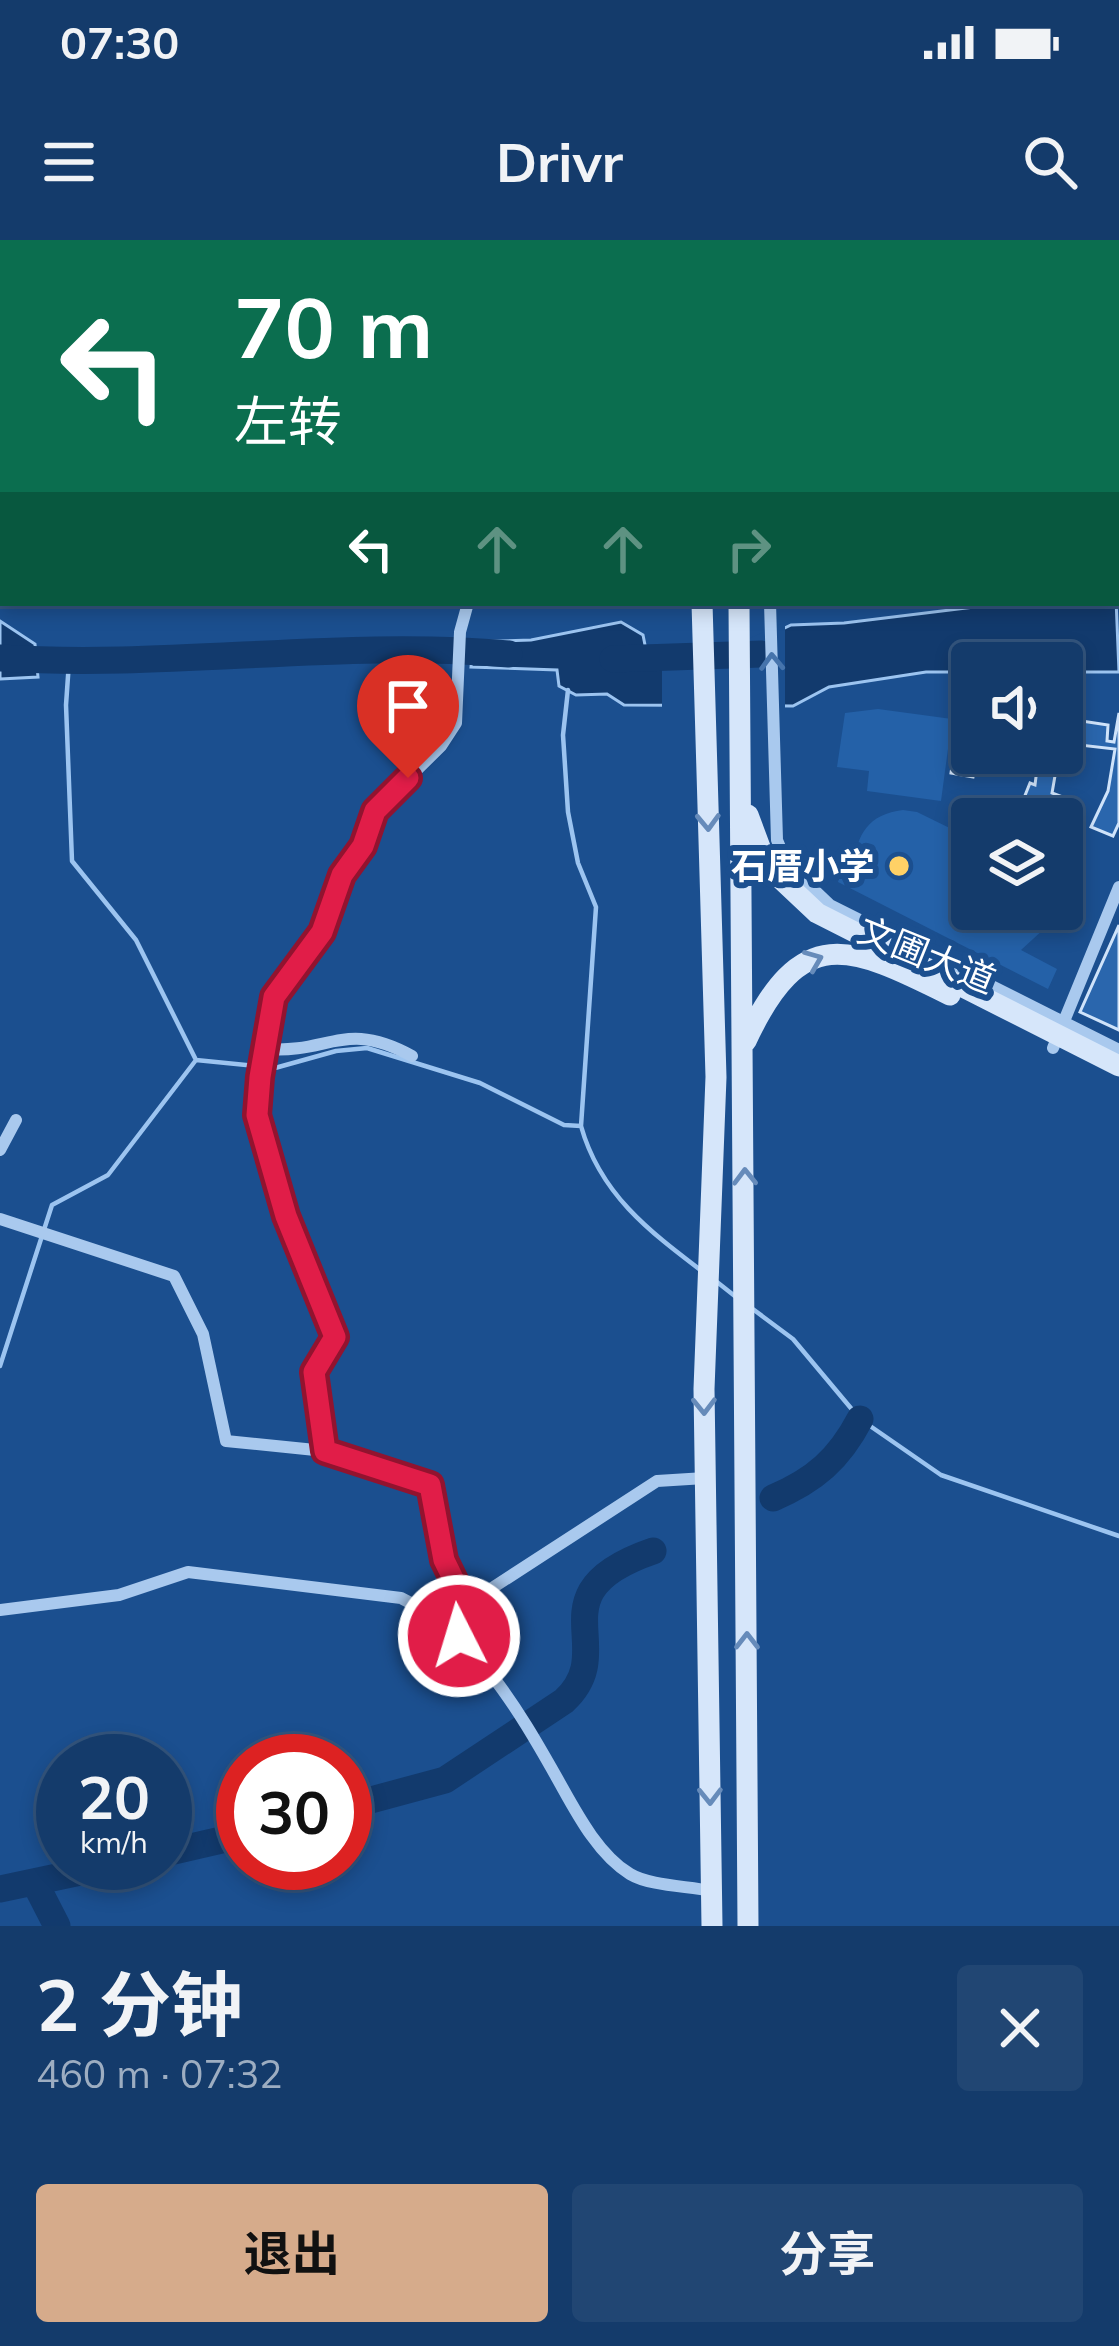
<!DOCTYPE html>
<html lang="zh">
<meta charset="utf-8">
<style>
body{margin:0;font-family:Mulish,"Noto Sans SC",sans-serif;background:#214673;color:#f1f3f6;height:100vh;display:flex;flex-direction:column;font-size:45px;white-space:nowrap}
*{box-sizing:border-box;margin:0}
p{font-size:39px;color:#9dadc1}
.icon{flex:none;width:66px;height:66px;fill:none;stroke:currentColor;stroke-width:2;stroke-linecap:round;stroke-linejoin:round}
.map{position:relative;height:1686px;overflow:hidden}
.details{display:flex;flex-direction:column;background:#143b6b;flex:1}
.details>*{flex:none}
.banner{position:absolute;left:0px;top:0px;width:1119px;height:366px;box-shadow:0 6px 18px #0003,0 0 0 3px #33557e;background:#0b6e4f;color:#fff;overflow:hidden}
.controls{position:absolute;left:951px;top:402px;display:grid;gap:24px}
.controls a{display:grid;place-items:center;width:132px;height:132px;border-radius:12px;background:#143b6b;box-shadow:0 6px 18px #0003,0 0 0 3px #33557e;font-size:60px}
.speed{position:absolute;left:36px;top:1494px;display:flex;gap:24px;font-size:60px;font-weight:700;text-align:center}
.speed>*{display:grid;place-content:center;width:156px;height:156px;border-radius:50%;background:#143b6b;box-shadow:0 6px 18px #0003,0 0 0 3px #33557e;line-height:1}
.speed small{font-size:30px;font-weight:400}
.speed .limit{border:18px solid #d22;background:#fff;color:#111}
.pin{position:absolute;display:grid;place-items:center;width:102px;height:102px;color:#fff;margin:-123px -51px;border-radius:50% 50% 50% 0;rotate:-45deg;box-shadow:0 0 12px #0007}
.pin .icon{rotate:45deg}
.me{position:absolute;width:132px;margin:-66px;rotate:355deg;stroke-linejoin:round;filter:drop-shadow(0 0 9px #0008)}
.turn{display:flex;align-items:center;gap:42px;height:252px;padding:0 36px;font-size:54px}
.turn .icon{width:156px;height:156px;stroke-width:2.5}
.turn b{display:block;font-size:84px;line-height:102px}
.lanes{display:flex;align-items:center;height:114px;padding:0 36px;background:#0003;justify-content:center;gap:60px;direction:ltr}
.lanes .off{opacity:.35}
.round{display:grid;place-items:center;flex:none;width:126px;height:126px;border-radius:12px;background:#214673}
.headline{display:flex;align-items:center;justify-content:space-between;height:204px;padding:0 36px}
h1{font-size:72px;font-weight:700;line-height:90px}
.action{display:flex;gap:24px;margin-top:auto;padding:24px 36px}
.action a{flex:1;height:138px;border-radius:12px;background:#d6ab8b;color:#111;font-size:48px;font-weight:700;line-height:138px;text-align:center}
.action a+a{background:#214673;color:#f1f3f6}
.status{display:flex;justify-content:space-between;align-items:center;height:84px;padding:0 60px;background:#143b6b;direction:ltr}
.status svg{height:33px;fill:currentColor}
header{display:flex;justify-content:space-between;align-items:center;height:156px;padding:0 36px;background:#143b6b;font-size:54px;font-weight:700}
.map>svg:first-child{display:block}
.green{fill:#2461a8}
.water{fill:#123a6d;stroke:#9cc4f0;stroke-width:3}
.pier{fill:#1b4f8f}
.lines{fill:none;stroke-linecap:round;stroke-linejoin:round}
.stream{stroke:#9cc4f0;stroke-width:4.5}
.river{stroke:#123a6d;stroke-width:27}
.building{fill:#2a66ad;stroke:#cfe3fa;stroke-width:3}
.lane{stroke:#a9c9ee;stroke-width:8}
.street{stroke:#a9c9ee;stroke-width:12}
.secondary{stroke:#d6e6fa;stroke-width:21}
.oneway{stroke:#4674ac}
.oneway2{stroke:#668bba}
.route-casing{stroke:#92132f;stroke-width:30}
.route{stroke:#e11d48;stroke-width:21}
.poi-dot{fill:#ffd166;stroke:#1b4f8f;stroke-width:4.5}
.labels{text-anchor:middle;stroke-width:12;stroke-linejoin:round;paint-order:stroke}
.poi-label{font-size:36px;font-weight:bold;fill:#fff;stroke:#1b4f8f;text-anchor:end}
.street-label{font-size:36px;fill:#fff;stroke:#1b4f8f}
</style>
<div class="status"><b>07:30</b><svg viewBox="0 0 49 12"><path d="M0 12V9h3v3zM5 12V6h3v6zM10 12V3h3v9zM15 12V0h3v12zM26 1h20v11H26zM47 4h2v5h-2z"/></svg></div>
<header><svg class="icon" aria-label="menu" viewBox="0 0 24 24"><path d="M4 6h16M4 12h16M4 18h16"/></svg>Drivr<svg class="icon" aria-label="search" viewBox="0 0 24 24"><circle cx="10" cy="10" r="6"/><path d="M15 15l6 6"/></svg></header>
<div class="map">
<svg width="1119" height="1686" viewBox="0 0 1119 1686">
<rect width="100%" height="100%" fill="#1b4f8f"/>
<!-- green -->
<path class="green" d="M878,469L952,479L941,561L867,551L869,531L837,527L845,473Z
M903,570L917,572L972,599V669H1050L1045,688L1021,710L1057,729L1048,749L838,642L844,624L854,627C856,594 869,574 903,570Z"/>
<!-- water -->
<path class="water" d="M1116,359L1119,432H1062V423H972V432H926L829,447L793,466L624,465L607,454L576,455L559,446L557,430L471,427L473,402L531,400L621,382L643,395L648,420L716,421L791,385L844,383L1007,363H1116Z
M0,381L35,404L38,437L0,439Z"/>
<!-- pier -->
<path class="pier" d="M785,382V468H662V414L714,415Z"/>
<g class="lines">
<!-- stream -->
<path class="stream" d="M69,422L66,465L72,621L136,700L196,820
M568,450L563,495L568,572L578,623L596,667L581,886C600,954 649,991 703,1032
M717,1042L736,1057
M750,1067L793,1099L860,1179L941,1235L1119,1296
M0,1126L52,965L108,935L196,820L275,828L336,811L367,808L480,843L564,885L581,886"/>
<!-- river -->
<path class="river" d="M0,418C170,429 340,399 509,414
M613,419L761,414
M773,1258C815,1240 839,1219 860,1179
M345,1567L445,1540L564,1461C622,1408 531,1353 653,1311
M165,1613L243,1595
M35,1643L57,1686
M0,1649L123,1623"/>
</g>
<!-- building -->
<path class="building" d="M960,473L972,475V513H977L973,537L951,533Z
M1119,473V583L1113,596L1091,587L1108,551L1115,509L1062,503V478L1108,485L1107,501L1114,502Z
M1039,513H1059L1052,553L1063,557L1053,579L1020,568L1030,543L1035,545Z
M1119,685V790L1080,772Z"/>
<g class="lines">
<!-- lane -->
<path class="lane" d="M130,0V3
M508,0V3"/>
<!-- street -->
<path class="street" d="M1116,310H1119
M770,363L777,600L787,624L830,665L1119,810
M1053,808L1119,647
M266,809C330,814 344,779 412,816
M0,910L16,880
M0,979L174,1036L203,1094L226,1201L325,1211L430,1245L444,1320L466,1365
M325,1211L314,1132L335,1098L287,976L258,875L260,837L274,757L322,692L342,635L363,606L375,571L441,506L456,483L460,392L468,363
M0,1370L119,1355L188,1332L401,1358C474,1393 518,1469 557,1538C575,1570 597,1614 630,1634C650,1646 688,1646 711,1651
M459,1396L466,1365L657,1241L705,1238"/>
<!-- secondary -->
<path class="secondary" d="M81,0V3
M698,0V3
M732,0V3
M1116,266H1119
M1116,286H1119
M0,301H3
M0,320H3
M702,363L716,837L704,1149L712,1686
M739,363L748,1686
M748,575L767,626L817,673L1119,826
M746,801C801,683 848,704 950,755"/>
</g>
<!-- one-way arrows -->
<defs><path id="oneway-chevron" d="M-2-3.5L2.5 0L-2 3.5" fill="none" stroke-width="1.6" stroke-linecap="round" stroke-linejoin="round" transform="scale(3)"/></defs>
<use class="oneway" href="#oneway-chevron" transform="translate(772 422) rotate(-92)"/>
<g class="oneway2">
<use href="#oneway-chevron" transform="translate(708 582) rotate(88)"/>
<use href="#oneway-chevron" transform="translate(814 720) rotate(-22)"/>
<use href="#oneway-chevron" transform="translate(745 937) rotate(-91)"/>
<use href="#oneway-chevron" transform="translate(704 1166) rotate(89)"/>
<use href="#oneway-chevron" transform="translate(747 1401) rotate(-90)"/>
<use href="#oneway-chevron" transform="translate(710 1556) rotate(89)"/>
</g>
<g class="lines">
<!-- route casing -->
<g class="route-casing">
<path id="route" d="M408,538L375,571L363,606L342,635L322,692L274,757L260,837L257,875L286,976L335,1097L314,1132L325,1211L430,1245L444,1320L466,1365L459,1396"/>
</g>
<!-- route -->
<use href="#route" class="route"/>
</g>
<!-- markers -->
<circle class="poi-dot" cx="899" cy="626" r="12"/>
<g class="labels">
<!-- poi labels -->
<g class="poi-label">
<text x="875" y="639">石厝小学</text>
</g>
<!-- street labels -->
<g class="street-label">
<text transform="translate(927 715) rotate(22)" y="13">文圃大道</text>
</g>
</g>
</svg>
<div class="controls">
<a><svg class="icon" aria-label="sound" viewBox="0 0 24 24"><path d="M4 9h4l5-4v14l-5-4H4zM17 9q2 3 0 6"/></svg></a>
<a><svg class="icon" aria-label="layers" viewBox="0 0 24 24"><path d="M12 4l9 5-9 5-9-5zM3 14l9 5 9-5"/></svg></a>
</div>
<div class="speed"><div>20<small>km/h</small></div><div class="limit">30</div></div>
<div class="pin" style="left:408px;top:538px;background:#d93025"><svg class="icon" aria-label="arrive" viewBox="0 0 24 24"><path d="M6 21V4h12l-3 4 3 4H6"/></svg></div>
<svg class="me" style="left:459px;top:1396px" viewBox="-20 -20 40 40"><circle r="17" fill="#e11d48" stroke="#fff" stroke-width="3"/><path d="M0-11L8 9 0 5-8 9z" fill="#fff"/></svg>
<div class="banner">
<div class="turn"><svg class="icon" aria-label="left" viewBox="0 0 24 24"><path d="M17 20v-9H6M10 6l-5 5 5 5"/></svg><div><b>70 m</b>左转</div></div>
<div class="lanes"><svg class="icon" aria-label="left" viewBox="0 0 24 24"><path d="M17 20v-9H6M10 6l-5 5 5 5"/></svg><svg class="icon off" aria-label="ahead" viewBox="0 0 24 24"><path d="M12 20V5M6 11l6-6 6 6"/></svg><svg class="icon off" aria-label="ahead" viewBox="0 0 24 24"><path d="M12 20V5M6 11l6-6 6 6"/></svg><svg class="icon off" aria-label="right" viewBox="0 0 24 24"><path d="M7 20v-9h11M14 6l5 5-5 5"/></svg></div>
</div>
</div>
<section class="details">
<div class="headline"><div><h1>2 分钟</h1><p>460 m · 07:32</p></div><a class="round"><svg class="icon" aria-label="close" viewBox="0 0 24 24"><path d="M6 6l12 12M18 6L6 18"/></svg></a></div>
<div class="action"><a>退出</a><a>分享</a></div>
</section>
